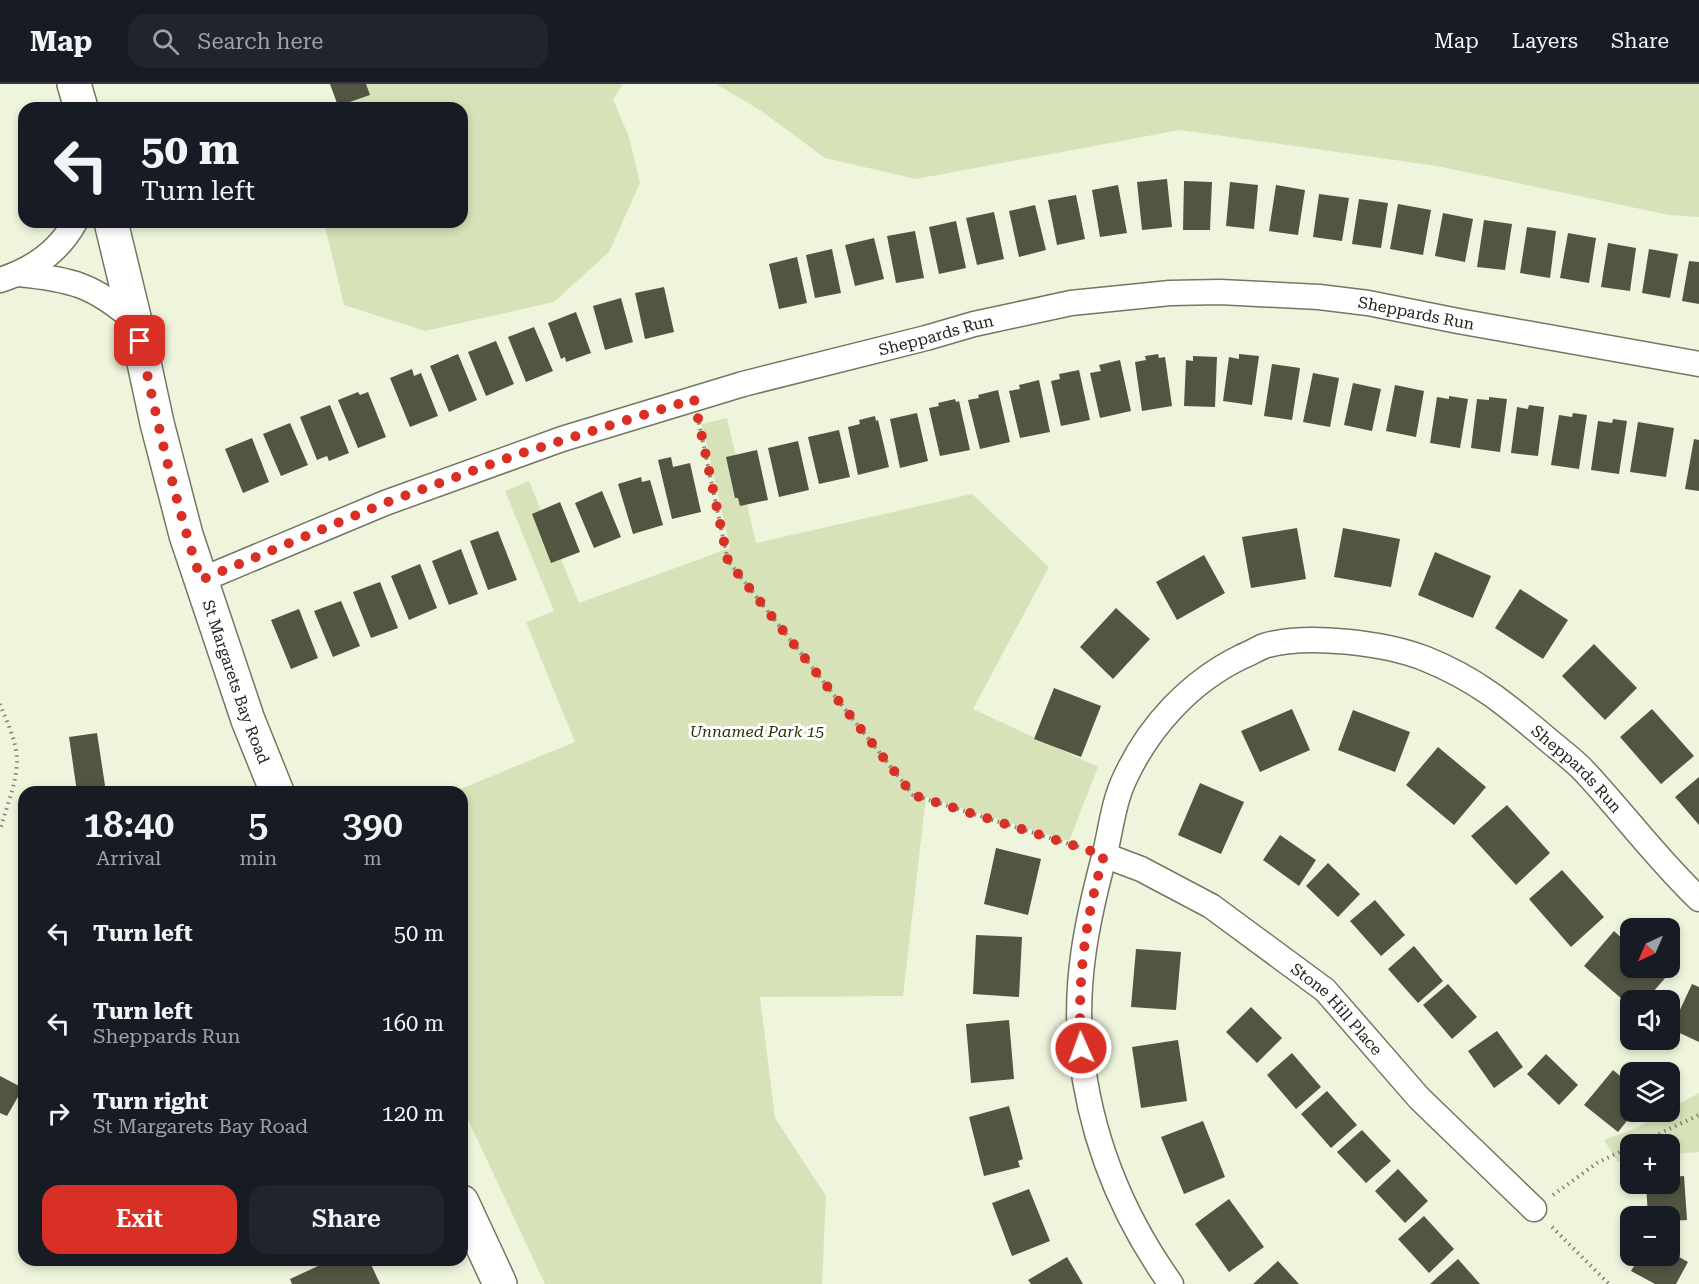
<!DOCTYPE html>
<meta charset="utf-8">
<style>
body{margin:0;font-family:"Roboto Serif",serif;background:#20242c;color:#f1f3f6;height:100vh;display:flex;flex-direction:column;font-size:22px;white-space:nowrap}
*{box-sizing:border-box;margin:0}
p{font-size:20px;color:#9ea1a6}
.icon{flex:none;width:33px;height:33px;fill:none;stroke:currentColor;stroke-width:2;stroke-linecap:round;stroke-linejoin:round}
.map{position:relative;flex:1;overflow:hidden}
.sheet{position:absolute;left:18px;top:702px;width:450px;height:480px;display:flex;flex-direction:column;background:#171b24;border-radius:18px;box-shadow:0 3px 9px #0003}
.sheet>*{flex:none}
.banner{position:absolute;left:18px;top:18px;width:450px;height:126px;border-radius:18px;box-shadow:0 3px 9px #0003;background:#171b24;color:#f1f3f6;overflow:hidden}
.needle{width:39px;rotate:224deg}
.buttons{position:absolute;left:1620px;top:834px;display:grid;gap:12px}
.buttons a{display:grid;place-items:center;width:60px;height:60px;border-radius:12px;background:#171b24;box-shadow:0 3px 9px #0003;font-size:30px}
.pin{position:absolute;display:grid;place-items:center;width:51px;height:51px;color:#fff;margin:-26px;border-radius:12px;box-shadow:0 3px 9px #0006}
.me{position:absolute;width:66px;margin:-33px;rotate:358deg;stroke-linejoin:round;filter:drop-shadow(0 0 4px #0008)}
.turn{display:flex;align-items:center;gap:21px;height:126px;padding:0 24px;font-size:27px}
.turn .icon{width:78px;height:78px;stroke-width:2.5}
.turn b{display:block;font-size:42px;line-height:51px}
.eta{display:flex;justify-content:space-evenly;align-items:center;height:102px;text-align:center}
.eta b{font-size:36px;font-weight:600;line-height:42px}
.primary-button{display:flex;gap:12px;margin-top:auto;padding:12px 24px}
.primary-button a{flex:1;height:69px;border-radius:18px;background:#d93025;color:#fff;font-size:24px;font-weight:600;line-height:69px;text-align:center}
.primary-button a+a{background:#20242c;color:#f1f3f6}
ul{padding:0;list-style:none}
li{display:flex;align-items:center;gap:18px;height:90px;padding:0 24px}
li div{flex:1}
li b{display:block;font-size:22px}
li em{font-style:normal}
header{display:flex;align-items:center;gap:36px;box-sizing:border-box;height:84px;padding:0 30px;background:#171b24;border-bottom:2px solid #363941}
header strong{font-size:28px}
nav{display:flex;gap:33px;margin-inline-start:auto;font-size:21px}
.search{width:420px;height:54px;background:#20242c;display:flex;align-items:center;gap:15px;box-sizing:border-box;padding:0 21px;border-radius:18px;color:#9ea1a6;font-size:22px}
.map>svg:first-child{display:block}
.green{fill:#d8e2b8}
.building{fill:#515541}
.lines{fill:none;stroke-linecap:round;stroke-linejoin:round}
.street-casing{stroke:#727762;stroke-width:27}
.primary-casing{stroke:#727762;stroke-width:36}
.path{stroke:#818575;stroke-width:4;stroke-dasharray:1.5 4.5;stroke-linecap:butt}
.street{stroke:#fff;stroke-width:24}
.primary{stroke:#fff;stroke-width:33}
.route{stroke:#d93025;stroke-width:10;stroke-dasharray:0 18}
.labels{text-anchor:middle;stroke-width:6;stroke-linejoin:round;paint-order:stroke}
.street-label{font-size:16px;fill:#22241b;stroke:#fff}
.park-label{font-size:16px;font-style:italic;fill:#2c3400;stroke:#fff}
</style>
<header>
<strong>Map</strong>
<div class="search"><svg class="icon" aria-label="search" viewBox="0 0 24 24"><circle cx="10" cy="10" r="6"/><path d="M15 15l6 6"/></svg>Search here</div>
<nav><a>Map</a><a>Layers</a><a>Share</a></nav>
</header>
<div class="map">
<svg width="1699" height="1200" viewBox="0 0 1699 1200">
<rect width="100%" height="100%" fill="#eff5dd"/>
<!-- green -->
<path class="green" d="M358,0H623L613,15L629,53L640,99L609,168L554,218L425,247L344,221L324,138H462V24H344Z
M716,0H1699V133L1669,131L1437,82L1180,46L916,95L825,74L760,26Z
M727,334L756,459L972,410L1049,483L973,625L1098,683L1069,757L926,713L903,912L760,913L775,1034L826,1112L822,1200H545L462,1023V708H453L575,658L526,538L554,527L505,407L529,397L579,519L730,464L702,340Z
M1699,1009V1068L1670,1070V1060H1630V1073L1618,1078L1604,1056L1636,1044L1665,1028H1670V1025Z"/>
<!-- building -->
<path class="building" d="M330,0H366L370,11L338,22Z
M1167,95L1172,143L1142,146L1137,98Z
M1184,97L1212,98L1210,146H1183Z
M1230,98L1258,101L1254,145L1226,142Z
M1118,101L1127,149L1100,153L1092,106Z
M1276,101L1305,106L1298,151L1269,147Z
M1319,110L1349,114L1342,157L1313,153Z
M1076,111L1085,155L1057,161L1048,116Z
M1359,115L1388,119L1381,164L1352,160Z
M1398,120L1431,126L1423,171L1390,165Z
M1035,121L1046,166L1019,173L1009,127Z
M994,128L1004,175L977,181L966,134Z
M1443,129L1473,135L1465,178L1435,172Z
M1484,136L1512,140L1505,186L1477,183Z
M956,137L966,184L939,190L929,143Z
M1527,143L1556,147L1550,194L1520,189Z
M915,147L924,194L896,199L887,152Z
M1568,149L1596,154L1589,199L1560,194Z
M874,154L884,195L855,202L845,161Z
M1608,159L1636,164L1630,207L1601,203Z
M832,165L841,209L815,214L806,171Z
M1649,165L1678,170L1670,214L1642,209Z
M797,173L807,219L779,225L769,180Z
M1689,177L1699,178V220L1682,217Z
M664,203L674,248L645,255L635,209Z
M621,214L633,258L605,266L593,222Z
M576,228L591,269L566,278L565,273L561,275L548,239Z
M534,243L553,287L526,298L508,253Z
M496,257L514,300L486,312L468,268Z
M458,270L477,316L449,328L430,282Z
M1158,270L1159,274L1165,273L1172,322L1142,327L1135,278L1146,276L1145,272Z
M1239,270L1259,272L1252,321L1223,317L1229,273L1239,275Z
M1193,272L1217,273L1215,323L1184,322L1186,276L1193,277Z
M1120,276L1131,327L1100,334L1090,289L1101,287L1099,281Z
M1272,280L1300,284L1292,336L1264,332Z
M412,285L414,292L421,289L438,332L410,343L390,294Z
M1079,286L1090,336L1061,342L1051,297L1060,295L1059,290Z
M1313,289L1339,294L1330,343L1303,338Z
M1039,296L1050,348L1020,354L1009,307L1020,305L1019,301Z
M1353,299L1381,305L1372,347L1344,341Z
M1395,301L1424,307L1416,353L1386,347Z
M998,306L1010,358L980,365L968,316L979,314L978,311Z
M358,308L360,311L368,308L386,353L358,364L338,316Z
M1449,312L1468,315L1460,364L1430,359L1437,313L1449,315Z
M1489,313L1507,315L1500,368L1471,364L1477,315L1489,316Z
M955,315L956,318L959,317L970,366L940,372L929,324L939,322L938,319Z
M330,321L349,369L329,377L327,372L317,376L300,333Z
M1529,321L1544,323L1538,372L1511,369L1517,323L1528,325Z
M917,329L928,377L900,384L890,335Z
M1573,329L1587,331L1579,385L1551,381L1559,331L1572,333Z
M875,332L876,337L878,336L889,383L858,391L848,343L860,340L859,336Z
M1613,335L1627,337L1619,390L1591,386L1598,337L1612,339Z
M1638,338L1674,344L1666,393L1630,388Z
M290,339L308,381L281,392L263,350Z
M839,346L850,393L819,400L808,353Z
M252,354L269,398L243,409L225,365Z
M1694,355L1699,356V407L1685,405Z
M798,357L809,406L779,413L768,364Z
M757,366L768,416L740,422L738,414H735L726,373Z
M671,373L673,383L690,379L701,428L672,435L658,376Z
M641,393L642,398L650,396L663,441L633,450L618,400Z
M602,407L621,453L594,464L575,419Z
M560,418L580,468L551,479L532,430Z
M1297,444L1306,495L1251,504L1242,453Z
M1343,444L1400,455L1391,503L1334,493Z
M498,447L517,496L488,506L470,457Z
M461,465L478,510L449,521L432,477Z
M1435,468L1491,492L1473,534L1418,511Z
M1204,471L1225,509L1177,536L1156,498Z
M420,480L437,524L409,536L391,492Z
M380,498L398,544L371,554L353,508Z
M1520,505L1568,536L1543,575L1495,544Z
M341,517L360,562L333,573L314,527Z
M1116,524L1150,555L1113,595L1080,563Z
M299,525L318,574L291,585L271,536Z
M1594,560L1637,604L1605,636L1562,592Z
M1054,604L1101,622L1081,673L1034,655Z
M1292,625L1310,666L1260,688L1241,647Z
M1652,625L1694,672L1661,700L1620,653Z
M1353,626L1410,648L1395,688L1338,666Z
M97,649L106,708H77L69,653Z
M1438,663L1486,703L1454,741L1406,701Z
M1699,693V741L1675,713Z
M1200,699L1244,718L1221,770L1178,751Z
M1507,721L1550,769L1516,801L1471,752Z
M1280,751L1316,776L1299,802L1263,776Z
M996,764L1041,775L1028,831L984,820Z
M1328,779L1360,810L1338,833L1306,802Z
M1562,786L1604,833L1571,863L1529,815Z
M1375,816L1405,851L1381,872L1350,837Z
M1614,847L1630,862V884H1655L1666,893L1646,916H1630V922L1584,882Z
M976,851L1022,853L1019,913L973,910Z
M1414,862L1443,897L1418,919L1388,885Z
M1136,865L1181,868L1176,926L1131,923Z
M1448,900L1477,933L1452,955L1423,921Z
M1692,900L1699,903V958L1671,945Z
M1251,923L1282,954L1257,979L1226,948Z
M1009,936L1014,995L971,999L966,940Z
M1497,947L1523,983L1494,1004L1468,967Z
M1178,956L1187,1017L1141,1024L1132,963Z
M1292,969L1321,1003L1296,1025L1267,991Z
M1546,970L1578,1001L1559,1021L1527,990Z
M1613,986L1630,1000V1028H1634L1618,1048L1584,1021Z
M0,992L23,1004L7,1032L0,1029Z
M1327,1007L1357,1041L1331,1064L1301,1030Z
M1009,1022L1023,1075L1018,1077L1020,1083L984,1092L969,1033Z
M1203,1037L1225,1093L1184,1110L1161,1053Z
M1362,1046L1391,1077L1366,1099L1337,1068Z
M1398,1085L1428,1117L1405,1139L1375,1107Z
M1684,1092L1687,1136L1670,1137V1132H1648L1646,1100H1670V1093Z
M1029,1105L1050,1157L1012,1172L992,1119Z
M1229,1115L1264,1163L1229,1188L1195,1140Z
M1424,1132L1454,1165L1429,1189L1398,1155Z
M1670,1168L1688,1178L1676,1200H1655L1631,1187L1640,1172H1670Z
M1067,1173L1083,1200H1031L1028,1196Z
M1458,1175L1480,1200H1430Z
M331,1176H369L380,1200H292L290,1195Z
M1278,1177L1299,1200H1253Z"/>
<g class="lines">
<!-- street casing -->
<g class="street-casing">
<g id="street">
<path d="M18,190C71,195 94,201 135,237"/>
<path d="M0,196C32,186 59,167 75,138"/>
<path id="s1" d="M201,496L385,419L562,355L743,300L926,254L974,240L1071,219L1170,209L1220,208L1319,213L1368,219L1458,237L1699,280"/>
<path id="s2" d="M1104,771L1141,785L1211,822L1325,906L1419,1014L1534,1125"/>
<path id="s3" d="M1171,1200C1121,1130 1090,1052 1081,967C1074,899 1087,837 1104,773C1111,746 1113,719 1125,694C1149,642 1190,598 1241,573C1249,570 1257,565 1264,562C1306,549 1386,559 1426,575C1476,595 1507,621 1547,655C1560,666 1574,676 1585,688C1624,730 1658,776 1699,815"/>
</g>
</g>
<!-- primary casing -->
<g class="primary-casing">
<g id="primary">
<path d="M74,0L81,24"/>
<path id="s4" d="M111,138L135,237L157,339L186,451L248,636L277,708"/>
<path d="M462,1118L500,1200"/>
</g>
</g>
<!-- path -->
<path class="path" d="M699,339L728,477L913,711L1079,763
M0,620C7,638 17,658 17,678C16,701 6,724 0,746
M1637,1060L1699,1031
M1553,1111L1597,1079L1630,1063
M1552,1143L1609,1200"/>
<!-- street -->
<use href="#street" class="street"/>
<!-- primary -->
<use href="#primary" class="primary"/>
</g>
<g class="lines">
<!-- route -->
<path class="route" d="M140,257C157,337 175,418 201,496L385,419L516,371L694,315L728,477L913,711L1104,771C1085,835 1077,897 1081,964"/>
</g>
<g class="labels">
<!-- street labels -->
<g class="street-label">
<text dy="6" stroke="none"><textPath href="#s1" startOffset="1262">Sheppards Run</textPath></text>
<text dy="6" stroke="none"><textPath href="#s1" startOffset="776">Sheppards Run</textPath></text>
<text dy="6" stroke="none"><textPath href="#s4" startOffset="477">St Margarets Bay Road</textPath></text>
<text dy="6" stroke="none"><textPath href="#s3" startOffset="1080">Sheppards Run</textPath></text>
<text dy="6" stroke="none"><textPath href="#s2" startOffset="282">Stone Hill Place</textPath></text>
</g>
<!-- park labels -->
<g class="park-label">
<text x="757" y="653">Unnamed Park 15</text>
</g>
</g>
</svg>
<div class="buttons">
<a><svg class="needle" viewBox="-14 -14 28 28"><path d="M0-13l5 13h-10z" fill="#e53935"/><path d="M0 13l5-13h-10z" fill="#9ea1a6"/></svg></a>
<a><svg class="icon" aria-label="sound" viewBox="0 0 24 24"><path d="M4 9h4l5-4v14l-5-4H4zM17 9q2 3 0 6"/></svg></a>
<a><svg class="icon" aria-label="layers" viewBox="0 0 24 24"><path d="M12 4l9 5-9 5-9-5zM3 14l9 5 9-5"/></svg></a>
<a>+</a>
<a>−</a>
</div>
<div class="pin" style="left:140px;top:257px;background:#d93025"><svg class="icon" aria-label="arrive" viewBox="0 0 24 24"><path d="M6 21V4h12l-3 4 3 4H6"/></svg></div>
<svg class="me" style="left:1081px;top:964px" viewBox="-20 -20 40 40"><circle r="17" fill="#d93025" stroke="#fff" stroke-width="3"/><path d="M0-11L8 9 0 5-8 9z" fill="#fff"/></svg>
<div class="banner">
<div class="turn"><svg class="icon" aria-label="left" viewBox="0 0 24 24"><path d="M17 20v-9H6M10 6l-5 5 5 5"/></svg><div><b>50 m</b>Turn left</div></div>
</div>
<section class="sheet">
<div class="eta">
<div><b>18:40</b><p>Arrival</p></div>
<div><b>5</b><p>min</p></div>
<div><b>390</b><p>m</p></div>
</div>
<ul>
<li><svg class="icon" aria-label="left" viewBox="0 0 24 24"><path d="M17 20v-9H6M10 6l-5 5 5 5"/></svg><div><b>Turn left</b></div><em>50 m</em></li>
<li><svg class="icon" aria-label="left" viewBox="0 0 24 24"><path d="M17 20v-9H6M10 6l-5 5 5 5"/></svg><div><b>Turn left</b><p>Sheppards Run</p></div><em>160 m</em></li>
<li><svg class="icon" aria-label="right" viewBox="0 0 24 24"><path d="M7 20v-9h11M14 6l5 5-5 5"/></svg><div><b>Turn right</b><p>St Margarets Bay Road</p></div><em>120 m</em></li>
</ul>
<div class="primary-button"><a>Exit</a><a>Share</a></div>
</section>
</div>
